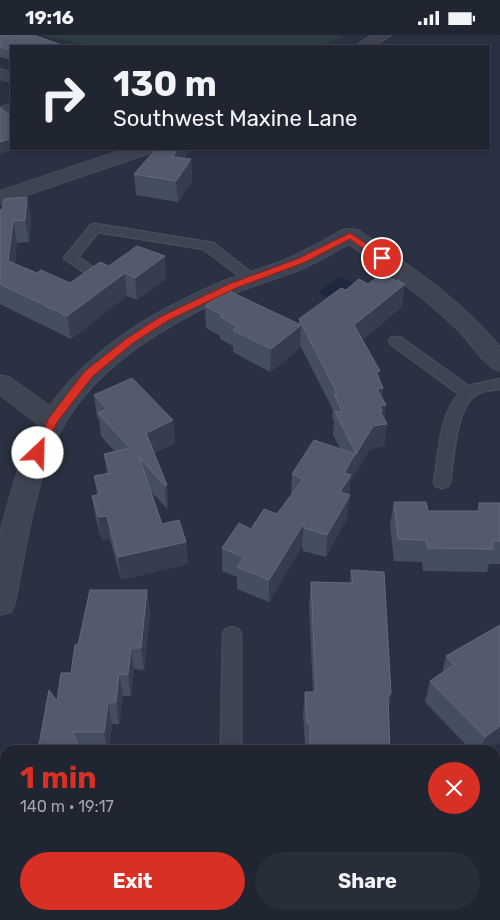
<!DOCTYPE html>
<meta charset="utf-8">
<style>
body{margin:0;font-family:Rubik,sans-serif;background:#282d3a;color:#f1f3f6;height:100vh;display:flex;flex-direction:column;font-size:19px;white-space:nowrap}
*{box-sizing:border-box;margin:0}
p{font-size:16px;color:#a2a5ac}
.icon{flex:none;width:28px;height:28px;fill:none;stroke:currentColor;stroke-width:2;stroke-linecap:round;stroke-linejoin:round}
.map{position:relative;flex:1;overflow:hidden}
.side{position:absolute;left:0px;top:710px;width:500px;height:175px;display:flex;flex-direction:column;background:#202532;border-radius:15px 15px 0 0;box-shadow:0 2px 8px #0003,0 0 0 1px #3d424d}
.side>*{flex:none}
.top-card{position:absolute;left:10px;top:10px;width:480px;height:105px;border-radius:0px;box-shadow:0 2px 8px #0003,0 0 0 1px #3d424d;background:#202532;color:#f1f3f6;overflow:hidden}
.pin{position:absolute;display:grid;place-items:center;width:42px;height:42px;color:#fff;margin:-21px;border:2px solid #fff;border-radius:50%;box-shadow:0 1px 5px #0007}
.me{position:absolute;width:55px;margin:-28px;rotate:24deg;stroke-linejoin:round;filter:drop-shadow(0 0 4px #0008)}
.turn{display:flex;align-items:center;gap:18px;height:105px;padding:0 20px;font-size:22px}
.turn .icon{width:65px;height:65px;stroke-width:2.5}
.turn b{display:block;font-size:35px;line-height:42px}
.round{display:grid;place-items:center;flex:none;width:52px;height:52px;border-radius:26px;background:#282d3a}
.headline{display:flex;align-items:center;justify-content:space-between;height:85px;padding:0 20px}
h1{font-size:30px;font-weight:700;line-height:38px;color:#d93025}
.action{display:flex;gap:10px;margin-top:auto;padding:10px 20px}
.action a{flex:1;height:58px;border-radius:30px;background:#d93025;color:#fff;font-size:20px;font-weight:700;line-height:58px;text-align:center}
.action a+a{background:#282d3a;color:#f1f3f6}
.status{display:flex;justify-content:space-between;align-items:center;height:35px;padding:0 25px;background:#202532;direction:ltr}
.status svg{height:14px;fill:currentColor}
.map>svg:first-child{display:block}
.green{fill:#2c3d43}
.water{fill:#1d2740}
.lines{fill:none;stroke-linecap:round;stroke-linejoin:round}
.service-casing{stroke:#474c5b;stroke-width:3}
.minor-casing{stroke:#474c5b;stroke-width:2}
.tertiary-casing{stroke:#474c5b;stroke-width:2}
.service{fill:#3e4452;fill-rule:evenodd}
.minor{fill:#3e4452;fill-rule:evenodd}
.tertiary{fill:#3e4452;fill-rule:evenodd}
.wall{fill:#454e5f}
.shaded-wall{fill:#353d4f}
.building{fill:#525a6b;stroke:#626a7a}
.route{fill:#d93025;stroke:#8d1f18}
</style>
<div class="status"><b>19:16</b><svg viewBox="0 0 49 12"><path d="M0 12V9h3v3zM5 12V6h3v6zM10 12V3h3v9zM15 12V0h3v12zM26 1h20v11H26zM47 4h2v5h-2z"/></svg></div>
<div class="map">
<svg width="500" height="885" viewBox="0 0 500 885">
<rect width="100%" height="100%" fill="#2a3142"/>
<!-- green -->
<path class="green" d="M40,0H336L342,2L321,11H91Z"/>
<!-- water -->
<path class="water" d="M339,242L353,248L332,265L318,258Z"/>
<g class="lines">
<!-- service casing -->
<g class="service-casing">
<path id="service" d="M95,189L213,208L259,244L257,247H247L204,214L98,197L78,222L100,237L93,241L88,240L64,223L91,190Z
M396,302L401,303L468,351L500,344V354C491,355 481,355 474,361C455,376 454,424 450,447L448,451L442,453L436,451L434,447C439,419 439,382 459,359L391,309L389,306L391,303Z
M232,592L239,595L241,600V715H221L223,600L225,595Z
M242,880H264L262,885H240Z"/>
</g>
<!-- minor casing -->
<g class="minor-casing">
<path id="minor" d="M0,34L11,37V47L0,44Z
M11,69V80L0,83V72Z
M350,194L358,195C408,230 461,264 500,312V336C484,332 470,306 457,294C424,262 387,236 349,209C333,218 316,228 299,235C276,244 253,250 231,260C163,291 87,335 55,407C33,458 26,514 15,568L11,577L0,580V497L20,427L38,389L0,360V340L9,342L50,371C92,312 157,274 224,246C244,238 265,233 285,225C305,216 324,206 342,195Z"/>
</g>
<!-- tertiary casing -->
<g class="tertiary-casing">
<path id="tertiary" d="M372,0H391L376,11H357L359,8Z
M125,114H153L150,118L0,169V156Z"/>
</g>
<!-- service -->
<use href="#service" class="service"/>
<!-- minor -->
<use href="#minor" class="minor"/>
<!-- tertiary -->
<use href="#tertiary" class="tertiary"/>
</g>
<!-- wall -->
<path class="wall" d="M0,0L11,11V25L0,22Z
M191,124L192,146L178,167L136,160L134,139Z
M27,162L31,184L29,207L17,208L15,229L37,238L70,248L109,231L166,244L137,265L127,261L71,304L0,269V175Z
M346,255L402,272L362,305L380,336L379,344L383,353L382,363L386,370L384,384L387,389L384,411L370,414L350,447L347,483L326,522L303,516L302,511L269,567L237,554V542L222,536V513L251,494L277,479L291,460L292,439L340,414L333,400L334,386L332,382L333,375L300,310V313L270,337L233,317V311L220,304V301L206,293L205,271L299,289V284Z
M94,360L173,385L175,408L154,418L167,450L168,473L167,474L150,455L162,489L186,507L188,529L121,545L110,504L102,505L96,484L92,461L97,460L94,441L107,439L104,419L115,417L101,401L99,384L97,382Z
M394,467L428,476H477L479,468H500V529H489L487,537L423,536L422,527L394,526L390,490Z
M351,535L391,658L388,676L390,715H309V709H305L303,679L305,657H313L309,570L311,547L350,548Z
M147,555L150,578L144,635L134,634L131,661H123L119,689H112L109,715H38L57,666L71,638L78,610Z
M500,590L489,715H471L425,667L430,646L442,638L446,621Z
M497,836L500,885H410L406,880H495Z
M106,880H168L160,885H108Z"/>
<!-- shaded-wall -->
<path class="shaded-wall" d="M11,104V114H17L0,119V107Z
M177,114H190L174,143L173,122Z
M191,124L192,146L178,167L176,146Z
M27,162L31,184L29,207L25,185Z
M13,186L17,208L13,248L8,226Z
M165,221L166,244L137,265L135,243Z
M125,238L127,261L71,304L67,281Z
M405,249L402,272L352,313L354,290Z
M301,290L300,313L270,337L271,314Z
M380,336L378,354L383,353L381,371L386,370L384,389H387L384,411L370,414L353,442L356,419L376,337Z
M173,385L175,408L149,421L146,398Z
M355,419L353,442L350,447L348,463L350,460L347,483L326,522L327,500L340,457L344,438Z
M167,450L168,473L167,474L165,451Z
M107,481L110,504L102,505L98,482Z
M304,488L302,511L269,567V545Z
M186,507L188,529L121,545L118,522Z
M147,555L150,578L144,635L141,613Z
M131,613L134,634L131,661L128,639Z
M119,639L123,661L119,689L116,667Z
M391,658L388,679V662Z
M108,668L112,689L109,715H108L104,697Z
M500,684V708L489,715H481L485,702Z
M83,880H91L84,884Z
M133,880H168L160,885H125Z"/>
<!-- building -->
<path class="building" d="M0,0H33L65,11H11V15L0,12Z
M0,73H1L9,80L11,79V104L0,107Z
M156,114H177L173,122L191,124L176,146L134,139Z
M27,162L25,185L13,186L8,226L37,238L41,235L70,248L100,227L109,231L137,211L165,221L135,243L125,238L67,281L0,249V175H2L4,164Z
M381,239L405,249L354,290L380,336L376,337L383,353L377,354L386,370L380,371L382,376H380L387,389L373,391L356,419L335,377L342,376L334,359L337,358L299,284L341,253L346,255L359,244L368,249Z
M227,255L301,290L271,314L233,295L237,291L220,282L223,280L205,271Z
M132,343L173,385L146,398L167,450L165,451L139,422L162,489L179,485L186,507L118,522L107,481L98,482L92,461L100,459L94,441L110,438L104,419L130,413L98,378L107,374L94,360Z
M314,405L355,419L344,438L351,440L340,457L350,460L327,500L304,493V488L269,545L237,532L244,522L222,513L239,488L251,494L264,474L277,479L303,444L292,439Z
M394,467H426L428,476H480L479,468H500V506H492L493,514L428,513L426,505L398,504Z
M351,535L384,537L391,658L388,662L390,715H310V688H307L305,657H316L311,547L353,548Z
M90,555H147L141,613H131L128,639H119L116,667L108,668L104,697H72L81,715H38L49,655L57,666L61,638H71L75,610H78Z
M500,590V691L485,702L430,646L454,630L446,621Z
M495,831L498,834L496,835L500,840V885H428L431,883L428,880H495Z
M110,880H133L125,885H113Z"/>
<!-- route -->
<path class="route" d="M350,198L385,221V225H379L350,204L303,228L236,253L167,286L133,308L93,341L57,387L42,421H34L33,418L49,383L85,336L126,304L160,282L229,249L297,224Z"/>
</svg>
<div class="pin" style="left:382px;top:223px;background:#d93025"><svg class="icon" aria-label="arrive" viewBox="0 0 24 24"><path d="M6 21V4h12l-3 4 3 4H6"/></svg></div>
<svg class="me" style="left:38px;top:418px" viewBox="-20 -20 40 40"><circle r="19" fill="#fff"/><path d="M0-13L10 11 0 6-10 11z" fill="#d93025"/></svg>
<div class="top-card">
<div class="turn"><svg class="icon" aria-label="right" viewBox="0 0 24 24"><path d="M7 20v-9h11M14 6l5 5-5 5"/></svg><div><b>130 m</b>Southwest Maxine Lane</div></div>
</div>
<section class="side">
<div class="headline"><div><h1>1 min</h1><p>140 m · 19:17</p></div><a class="round" style="background:#d93025;color:#fff"><svg class="icon" aria-label="close" viewBox="0 0 24 24"><path d="M6 6l12 12M18 6L6 18"/></svg></a></div>
<div class="action"><a>Exit</a><a>Share</a></div>
</section>
</div>
